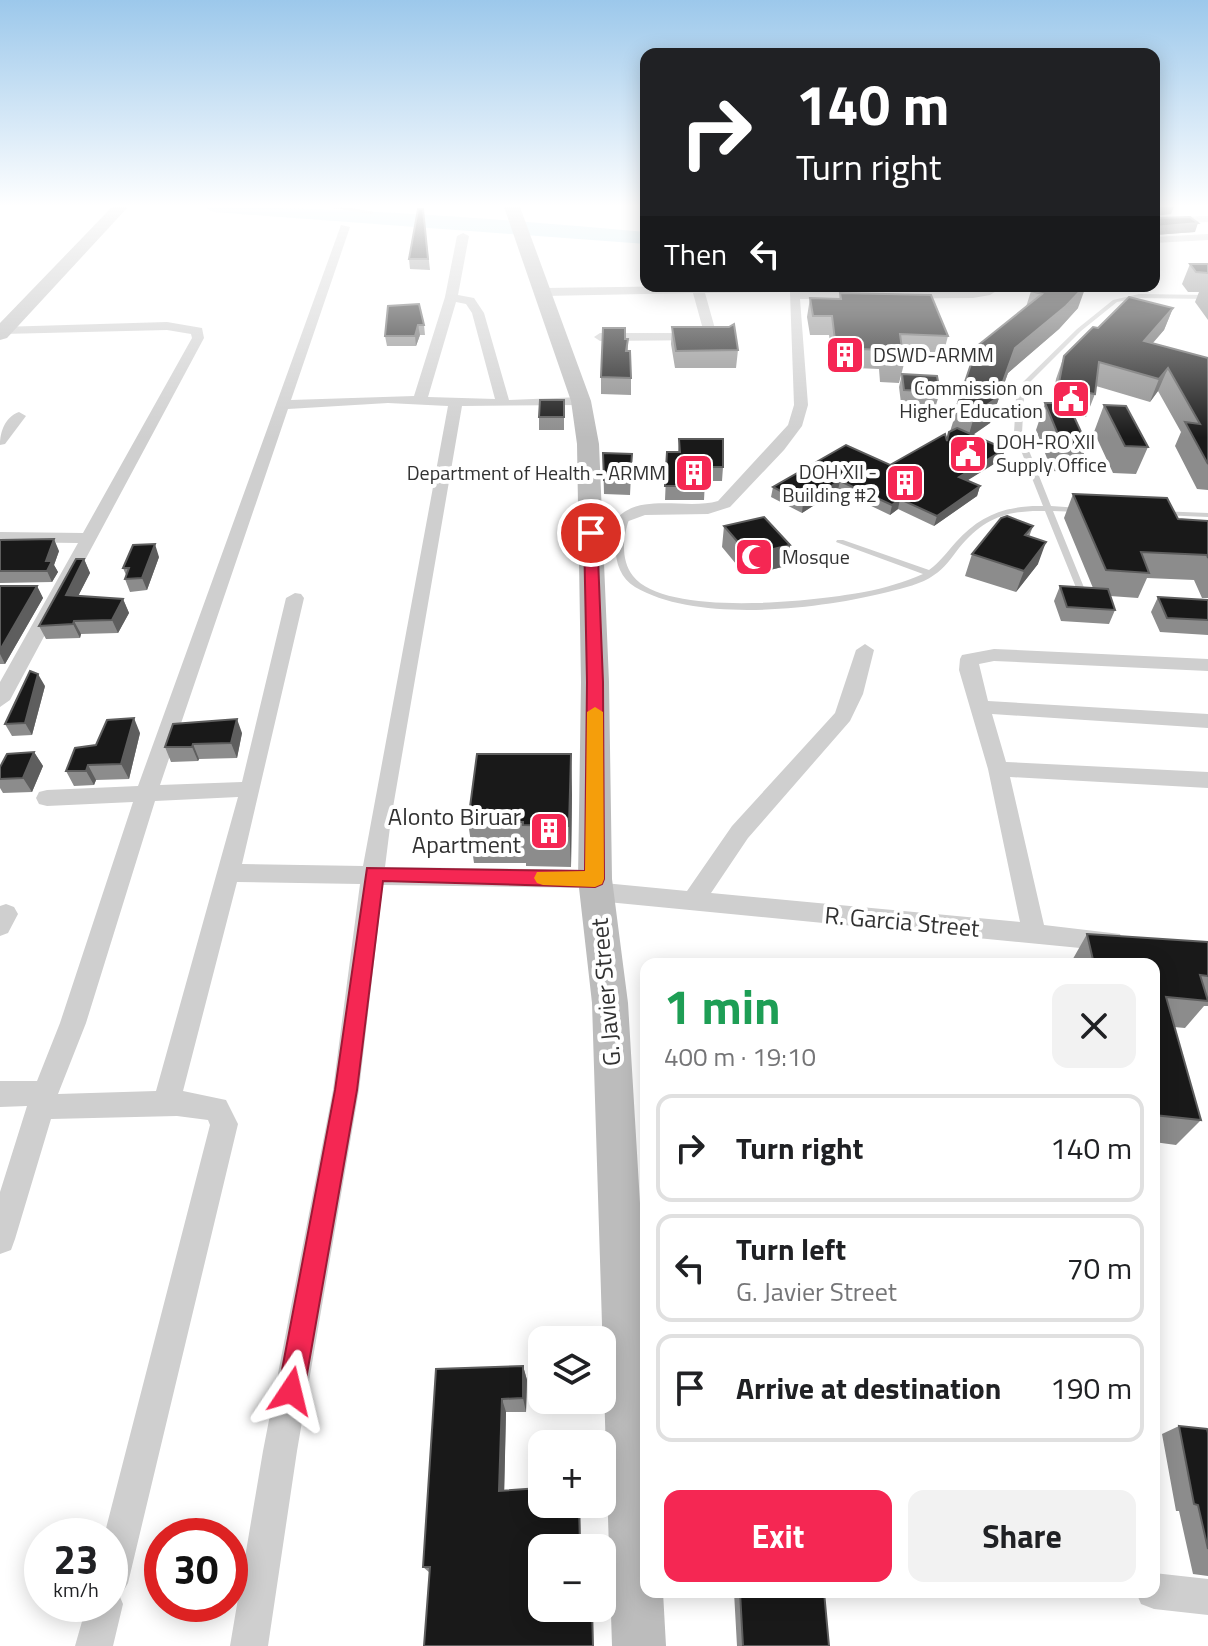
<!DOCTYPE html>
<meta charset="utf-8">
<style>
body{margin:0;font-family:"Titillium Web",sans-serif;background:#f2f2f2;color:#202124;height:100vh;display:flex;flex-direction:column;font-size:30px;white-space:nowrap}
*{box-sizing:border-box;margin:0}
p{font-size:26px;color:#757577}
.icon{flex:none;width:44px;height:44px;fill:none;stroke:currentColor;stroke-width:2;stroke-linecap:round;stroke-linejoin:round}
.map{position:relative;flex:1;overflow:hidden}
.details{position:absolute;left:640px;top:958px;width:520px;height:640px;display:flex;flex-direction:column;background:#fff;border-radius:16px;box-shadow:0 4px 20px #0003}
.details>*{flex:none}
.top-card{position:absolute;left:640px;top:48px;width:520px;height:244px;border-radius:16px;box-shadow:0 4px 20px #0003;background:#202124;color:#fff;overflow:hidden}
.buttons{position:absolute;left:528px;top:1326px;display:grid;gap:16px}
.buttons a{display:grid;place-items:center;width:88px;height:88px;border-radius:16px;background:#fff;box-shadow:0 4px 20px #0003;font-size:40px}
.speed{position:absolute;left:24px;top:1518px;display:flex;gap:16px;font-size:40px;font-weight:700;text-align:center}
.speed>*{display:grid;place-content:center;width:104px;height:104px;border-radius:50%;background:#fff;box-shadow:0 4px 20px #0003;line-height:1}
.speed small{font-size:20px;font-weight:400}
.speed .limit{border:12px solid #d22;background:#fff;color:#111}
.pin{position:absolute;display:grid;place-items:center;width:68px;height:68px;color:#fff;margin:-34px;border:4px solid #fff;border-radius:50%;box-shadow:0 2px 8px #0007}
.me{position:absolute;width:88px;margin:-44px;rotate:10deg;stroke-linejoin:round;filter:drop-shadow(0 0 6px #0008)}
.turn{display:flex;align-items:center;gap:28px;height:168px;padding:0 24px;font-size:36px}
.turn .icon{width:104px;height:104px;stroke-width:2.5}
.turn b{display:block;font-size:56px;line-height:68px}
.then{display:flex;align-items:center;height:76px;padding:0 24px;background:#0003;gap:16px;font-size:30px}
.round{display:grid;place-items:center;flex:none;width:84px;height:84px;border-radius:16px;background:#f2f2f2}
.headline{display:flex;align-items:center;justify-content:space-between;height:136px;padding:0 24px}
h1{font-size:48px;font-weight:700;line-height:60px;color:#1e9e55}
.cta{display:flex;gap:16px;margin-top:auto;padding:16px 24px}
.cta a{flex:1;height:92px;border-radius:16px;background:#f52753;color:#fff;font-size:32px;font-weight:700;line-height:92px;text-align:center}
.cta a+a{background:#f2f2f2;color:#202124}
ul{padding:0;list-style:none}
li{display:flex;align-items:center;gap:24px;height:108px;margin:0 16px 12px;padding:0 8px;border:4px solid #e0e0e0;border-radius:16px}
li div{flex:1}
li b{display:block;font-size:30px}
li em{font-style:normal}
.map>svg:first-child{display:block}
.lines{fill:none;stroke-linecap:round;stroke-linejoin:round}
.river{fill:#cae7f0;fill-rule:evenodd}
.lane{fill:#cfcfcf;fill-rule:evenodd}
.street{fill:#cfcfcf;fill-rule:evenodd}
.secondary{fill:#bcbcbc;fill-rule:evenodd}
.wall{fill:#8c8c8c}
.shaded-wall{fill:#5e5e5e}
.building{fill:#191919;stroke:#5e5e5e;stroke-width:2}
.route{fill:#f52753;stroke:#9f1936;stroke-width:2}
.slow{fill:#f59e0b}
.labels{text-anchor:middle;stroke-width:8;stroke-linejoin:round;paint-order:stroke}
.far-poi-label{font-size:20px;fill:#323232;stroke:#fff;text-anchor:start}
.poi-label{font-size:24px;fill:#323232;stroke:#fff;text-anchor:end}
.street-label{font-size:24px;fill:#323232;stroke:#fff}
</style>
<div class="map">
<svg width="1208" height="1646" viewBox="0 0 1208 1646">
<rect width="100%" height="100%" fill="#fff"/>
<g class="lines">
<!-- river -->
<path class="river" d="M204,207C352,207 499,219 646,232V244L213,212Z"/>
<!-- lane -->
<path class="lane" d="M328,207H346L374,212L371,214Z
M1139,294L1208,295V299L1139,298L1117,302L1081,331L1028,384L1024,398L1022,433L1051,506L1080,508L1084,510L1080,512L1053,511L1087,595L1086,597L1083,598L1079,595L1045,511C1007,510 984,518 959,548C952,557 944,569 934,575C922,584 903,588 888,592C821,609 698,624 635,587C611,573 612,537 623,515H626L630,517C623,535 620,559 633,576C666,618 816,601 864,592C885,588 904,582 923,574L836,542L837,540H843L929,570C940,562 947,552 956,542C980,515 1008,505 1043,506L1014,433L1016,398L1022,383L1077,329L1113,300Z
M1158,511L1208,513V517L1161,515L1157,513Z"/>
<!-- street -->
<path class="street" d="M1208,216V222L1154,224V218Z
M341,225L350,227L291,400L414,396L445,297L457,236L463,233L469,236L458,295L474,298L484,313L509,400L581,397L588,401L581,405L462,406L391,819L385,867L595,870L603,873L607,879L604,883L687,891L732,826L835,713L856,650L865,644L874,650L863,694L850,721L748,838L711,893L1020,922L988,769L959,670L960,659L962,655L994,649L1208,659V671L994,661L979,664L988,701L1208,714V728L992,714L1006,762L1208,772V788L1010,777L1044,925L1120,934L1123,941L1120,948L1111,951L597,901L589,899L585,892L587,888L383,885L359,1090L297,1451L268,1646H230L263,1451L333,1090L360,884L237,882L183,1091L226,1100L238,1124L128,1583L120,1597L123,1604L113,1646H75L87,1604H110V1536H104L210,1125L208,1120L177,1116L51,1119L15,1239L11,1250L0,1254V1192L27,1106L0,1107V1081H37L60,1023L133,802L47,806L39,804L36,798L39,792L47,790L138,786ZM456,302L466,304L472,313L495,399L428,397ZM388,403L448,406L363,866L242,864L304,598L301,594L295,593L286,598L242,782L160,785L288,409ZM238,797L156,1091L58,1094L86,1023L155,801Z
M1208,234V240L1154,243V237Z
M691,286L796,288L790,292L705,293L717,336L711,340L600,341L594,337L600,333H704L693,293L545,296L539,292L545,288Z
M989,286H1004L990,295L973,298L800,299L808,405L802,426L784,450L730,507L708,514L645,515L626,522L618,517C642,493 688,510 718,501L788,425L794,405L790,292L973,290Z
M167,322L202,328L204,338L10,700L0,707V682L78,543L0,542V532L83,533L192,338L191,334L167,330L3,334L0,333V327Z
M19,412L26,416L5,444L0,445C0,432 5,417 19,412Z
M6,904L14,907L18,914L8,933L0,936V906Z
M1154,1573L1208,1579V1615L1154,1609L1141,1604L1136,1592H1154Z"/>
<!-- secondary -->
<path class="secondary" d="M112,207H128L7,338L0,340V323Z
M504,207H520L591,401L599,444L609,682L612,879L628,1003L646,1303V1592H663L666,1646H612L592,1003L578,879L581,682L577,444L571,401Z"/>
</g>
<!-- wall -->
<path class="wall" d="M1154,207H1174L1171,214L1155,216V218L1195,232L1154,235Z
M423,209L430,270L410,269L409,259Z
M1190,264H1208V320L1195,302L1199,292H1188L1182,284Z
M1035,286L1078,308L1059,329L1008,373L990,423L973,435L1005,449L1002,459L967,480L980,486L977,496L934,526L898,509L890,515L838,490L802,513L771,497L773,487L890,465L947,441L977,346L1026,307L1031,291Z
M840,293L948,336L943,355L903,354L904,364L899,383L880,382L879,369L833,367L829,335H810L807,317L810,298L839,299Z
M388,306L424,325L425,335H420L416,346H387L385,336Z
M1173,308L1164,330L1153,343L1208,358V490L1197,489L1175,446L1181,432L1158,391L1150,402L1096,386L1095,394L1086,417L1073,415L1087,445L1077,472L1052,471L1036,430L1045,403H1052L1056,379L1064,356L1098,328Z
M672,327L738,350L736,368H675L671,344Z
M625,339H628V351L631,378V395L601,394V377Z
M902,374L940,392L936,405L901,403L899,387Z
M564,400V430H539V417Z
M1104,405L1148,447L1136,474L1113,473L1094,432Z
M679,439L723,467L722,481H705L704,500H665L667,452H678Z
M603,453L632,454L630,495L604,494Z
M1073,494L1178,519L1208,521V598H1202L1194,580L1147,578L1138,598L1110,596L1115,610L1109,624L1061,621L1054,601L1060,586L1093,588L1064,518Z
M724,526L790,545L786,566L746,576L722,547Z
M1033,526L1029,537L1038,564L1016,592L965,576L972,554Z
M0,540L59,551L54,565L58,572L52,582L0,583Z
M159,557L147,590L130,592L125,579L126,575L123,568Z
M84,559L90,573L78,596L123,599L129,613L118,633L81,634L80,638L46,639L39,626Z
M0,586H37L43,598L5,664H0Z
M1158,597L1208,600V635L1160,632L1151,612Z
M45,686L32,735L12,736L5,724Z
M140,733L129,779L96,780L94,785L74,786L66,771L96,745Z
M242,733L237,758L199,759L198,761L171,762L165,747Z
M34,752L43,766L32,792L3,793L0,788V767Z
M571,754L572,795L571,867L526,866V863H474L468,822Z
M1087,934L1208,942V1006H1204L1185,1028L1174,1027L1201,1120L1176,1145L1154,1142V964H1070Z
M523,1366L527,1380L526,1412H506L504,1490L542,1504H580L581,1548L430,1573L423,1567L436,1369Z
M1179,1426L1208,1433V1576L1193,1574L1179,1511H1176L1162,1434Z
M734,1592H824L829,1646H737Z"/>
<!-- shaded-wall -->
<path class="shaded-wall" d="M1198,223L1195,232L1154,235L1155,227Z
M1086,286L1078,308L1059,329L1008,373L990,423L968,438L975,413L1015,348Z
M1173,308L1164,330L1135,363L1144,341Z
M418,325L420,335L416,346L415,336Z
M1168,368L1158,391L1150,402L1159,379Z
M1005,449L1002,459L957,487L959,477Z
M840,481L838,490L802,513L803,503Z
M980,486L977,496L934,526L937,516Z
M900,499L898,509L890,515L892,505Z
M54,539L59,551L54,565L58,572L52,582L47,571L46,561Z
M1046,542L1038,564L1016,592L1024,571Z
M155,544L159,557L147,590L142,578Z
M790,545L786,566L746,576L749,555Z
M84,559L90,573L72,608L66,595Z
M37,586L43,598L5,664L0,654V650Z
M123,599L129,613L118,633L112,620Z
M74,621L81,634L80,638L73,624Z
M38,674L45,686L32,735L25,723Z
M134,718L140,733L129,779L121,764Z
M237,719L242,733L237,758L231,743Z
M193,744L199,759L198,761L192,747Z
M34,752L43,766L32,792L23,778Z
M571,754L572,795L571,867L569,826Z
M88,765L96,780L94,785L86,771Z
M523,1366L527,1380L526,1412L523,1398Z
M502,1399L506,1412L504,1501L499,1491Z"/>
<!-- building -->
<path class="building" d="M1154,207H1157L1155,208V218L1190,217L1198,223L1154,227Z
M418,209H423L428,259H409Z
M1190,264H1208V273L1196,272Z
M1035,286H1085L1066,306L1015,348L997,398L975,413L957,406L964,386L970,382H965L977,346L1042,294L1031,291Z
M840,293L931,295L948,336L900,334L904,364L884,363L883,350L836,348L832,316H813L810,298L841,299Z
M1129,297L1173,308L1144,341L1208,358V464L1185,422L1200,424L1168,368L1159,379L1099,362L1095,394L1061,388L1059,384L1058,388L1064,356L1093,327L1098,328Z
M419,304L424,325H418L415,336H385L388,306Z
M734,324L738,350L676,351L672,327H729Z
M603,328H625V339H628L626,351H630L631,378L601,377Z
M902,374L937,376L940,392L904,390Z
M1059,384L1087,445L1062,444L1045,403H1055Z
M540,400H564V417H539Z
M1104,405L1126,406L1148,447L1125,446Z
M957,428L1005,449L959,477L980,486L937,516L900,499L892,505L840,481L803,503L773,487L846,445L890,465L945,434L947,441L949,432Z
M679,439H723V467H704L705,486H665L667,452H680Z
M603,453L632,454L630,481L604,480Z
M1073,494L1167,498L1178,519L1208,521V558L1207,555L1141,552L1149,573L1106,570Z
M1007,516L1033,526L1025,535L1046,542L1024,571L972,554L1001,518Z
M764,517L790,545L749,555L724,526Z
M54,539L46,561H52L47,571H0V540Z
M155,544L142,578L125,579L129,568H123L133,545Z
M76,559H84L66,595L123,599L112,620L74,621L73,624L39,626Z
M0,586H37L0,650Z
M1060,586L1108,589L1115,610L1067,607Z
M1158,597L1208,600V620L1167,618Z
M30,671L38,674L25,723L5,724Z
M134,718L121,764L88,765L86,771H66L75,748L96,745L107,720Z
M237,719L231,743L193,744L192,747H165L173,724Z
M34,752L23,778L0,779V767L7,754Z
M477,754H571L569,826L523,825V822H468Z
M1087,934L1208,942V976L1200,975L1208,1001L1166,997L1201,1120L1154,1115V1054H1156L1154,1047V964H1094Z
M523,1366V1398L502,1399L499,1491L540,1488V1476H542V1504H579L580,1548H542V1608H592L593,1646H424L430,1567H423L436,1369Z
M1179,1426L1207,1429L1208,1433V1549L1198,1505L1194,1504Z
M740,1592H824L829,1646H743Z"/>
<!-- sky -->
<linearGradient id="sky" x2="0" y2="1"><stop stop-color="#9cc8eb"/><stop offset="0.47" stop-color="#fff"/><stop offset="1" stop-color="#fff" stop-opacity="0"/></linearGradient>
<rect width="1208" height="438" fill="url(#sky)"/>
<!-- route -->
<path class="route" d="M591,529L597,533L603,682L604,879L602,884L595,887L383,881L357,1090L304,1391L301,1401L291,1404L281,1401L278,1391L335,1090L367,868L585,871L587,682L584,533Z"/>
<!-- slow -->
<path class="slow" d="M595,707L603,712L604,879L602,884L595,887L543,885L537,883L534,878L537,872L585,871L587,712Z"/>
<!-- icons -->
<defs>
<g id="building-square" transform="scale(2)"><rect x="-9" y="-9" width="18" height="18" rx="4" fill="#f52753" stroke="#fff"/><path d="M-4-6H4V6H1V3H-1V6H-4ZM-2.5-4.3h1.7v1.8h-1.7ZM.8-4.3h1.7v1.8H.8ZM-2.5-1h1.7V.8h-1.7ZM.8-1h1.7V.8H.8Z" fill="#fff"/></g>
<g id="civic-square" transform="scale(2)"><rect x="-9" y="-9" width="18" height="18" rx="4" fill="#f52753" stroke="#fff"/><path d="M-.6-6.5H3V-4.5H.6V-3L4-1V1h2V6H-6V1h2V-1L-.6-3ZM-1.2 2.5V6h2.4V2.5Z" fill="#fff"/></g>
<g id="mosque-square" transform="scale(2)"><rect x="-9" y="-9" width="18" height="18" rx="4" fill="#f52753" stroke="#fff"/><path d="M3.5-4.9A6 6 0 1 0 3.5 4.9A5 5 0 1 1 3.5-4.9Z" fill="#fff"/></g>
</defs>
<g fill-rule="evenodd">
<use href="#building-square" x="845" y="355"/>
<use href="#civic-square" x="1071" y="399"/>
<use href="#civic-square" x="968" y="454"/>
<use href="#building-square" x="694" y="473"/>
<use href="#building-square" x="905" y="483"/>
<use href="#mosque-square" x="754" y="557"/>
<use href="#building-square" x="549" y="831"/>
</g>
<g class="labels">
<!-- far-poi labels -->
<g class="far-poi-label">
<text x="873" y="362">DSWD-ARMM</text>
<text x="1043" y="395" text-anchor="end">Commission on<tspan x="1043" dy="23">Higher Education</tspan></text>
<text x="996" y="449">DOH-RO XII<tspan x="996" dy="23">Supply Office</tspan></text>
<text x="877" y="479" text-anchor="end">DOH XII -<tspan x="877" dy="23">Building #2</tspan></text>
<text x="666" y="480" text-anchor="end">Department of Health - ARMM</text>
<text x="782" y="564">Mosque</text>
</g>
<!-- poi labels -->
<g class="poi-label">
<text x="521" y="825">Alonto Biruar<tspan x="521" dy="28">Apartment</tspan></text>
</g>
<!-- street labels -->
<g class="street-label">
<text transform="translate(902 922) rotate(5)" y="8">R. Garcia Street</text>
<text transform="translate(606 992) rotate(-95)" y="8">G. Javier Street</text>
</g>
</g>
</svg>
<div class="buttons">
<a><svg class="icon" aria-label="layers" viewBox="0 0 24 24"><path d="M12 4l9 5-9 5-9-5zM3 14l9 5 9-5"/></svg></a>
<a>+</a>
<a>−</a>
</div>
<div class="speed"><div>23<small>km/h</small></div><div class="limit">30</div></div>
<div class="pin" style="left:591px;top:533px;background:#d93025"><svg class="icon" aria-label="arrive" viewBox="0 0 24 24"><path d="M6 21V4h12l-3 4 3 4H6"/></svg></div>
<svg class="me" style="left:291px;top:1391px" viewBox="-20 -20 40 40"><path d="M0-17L14 15 0 8-14 15z" fill="#f52753" stroke="#fff" stroke-width="4"/></svg>
<div class="top-card">
<div class="turn"><svg class="icon" aria-label="right" viewBox="0 0 24 24"><path d="M7 20v-9h11M14 6l5 5-5 5"/></svg><div><b>140 m</b>Turn right</div></div>
<div class="then">Then<svg class="icon" aria-label="left" viewBox="0 0 24 24"><path d="M17 20v-9H6M10 6l-5 5 5 5"/></svg></div>
</div>
<section class="details">
<div class="headline"><div><h1>1 min</h1><p>400 m · 19:10</p></div><a class="round"><svg class="icon" aria-label="close" viewBox="0 0 24 24"><path d="M6 6l12 12M18 6L6 18"/></svg></a></div>
<ul>
<li><svg class="icon" aria-label="right" viewBox="0 0 24 24"><path d="M7 20v-9h11M14 6l5 5-5 5"/></svg><div><b>Turn right</b></div><em>140 m</em></li>
<li><svg class="icon" aria-label="left" viewBox="0 0 24 24"><path d="M17 20v-9H6M10 6l-5 5 5 5"/></svg><div><b>Turn left</b><p>G. Javier Street</p></div><em>70 m</em></li>
<li><svg class="icon" aria-label="arrive" viewBox="0 0 24 24"><path d="M6 21V4h12l-3 4 3 4H6"/></svg><div><b>Arrive at destination</b></div><em>190 m</em></li>
</ul>
<div class="cta"><a>Exit</a><a>Share</a></div>
</section>
</div>
